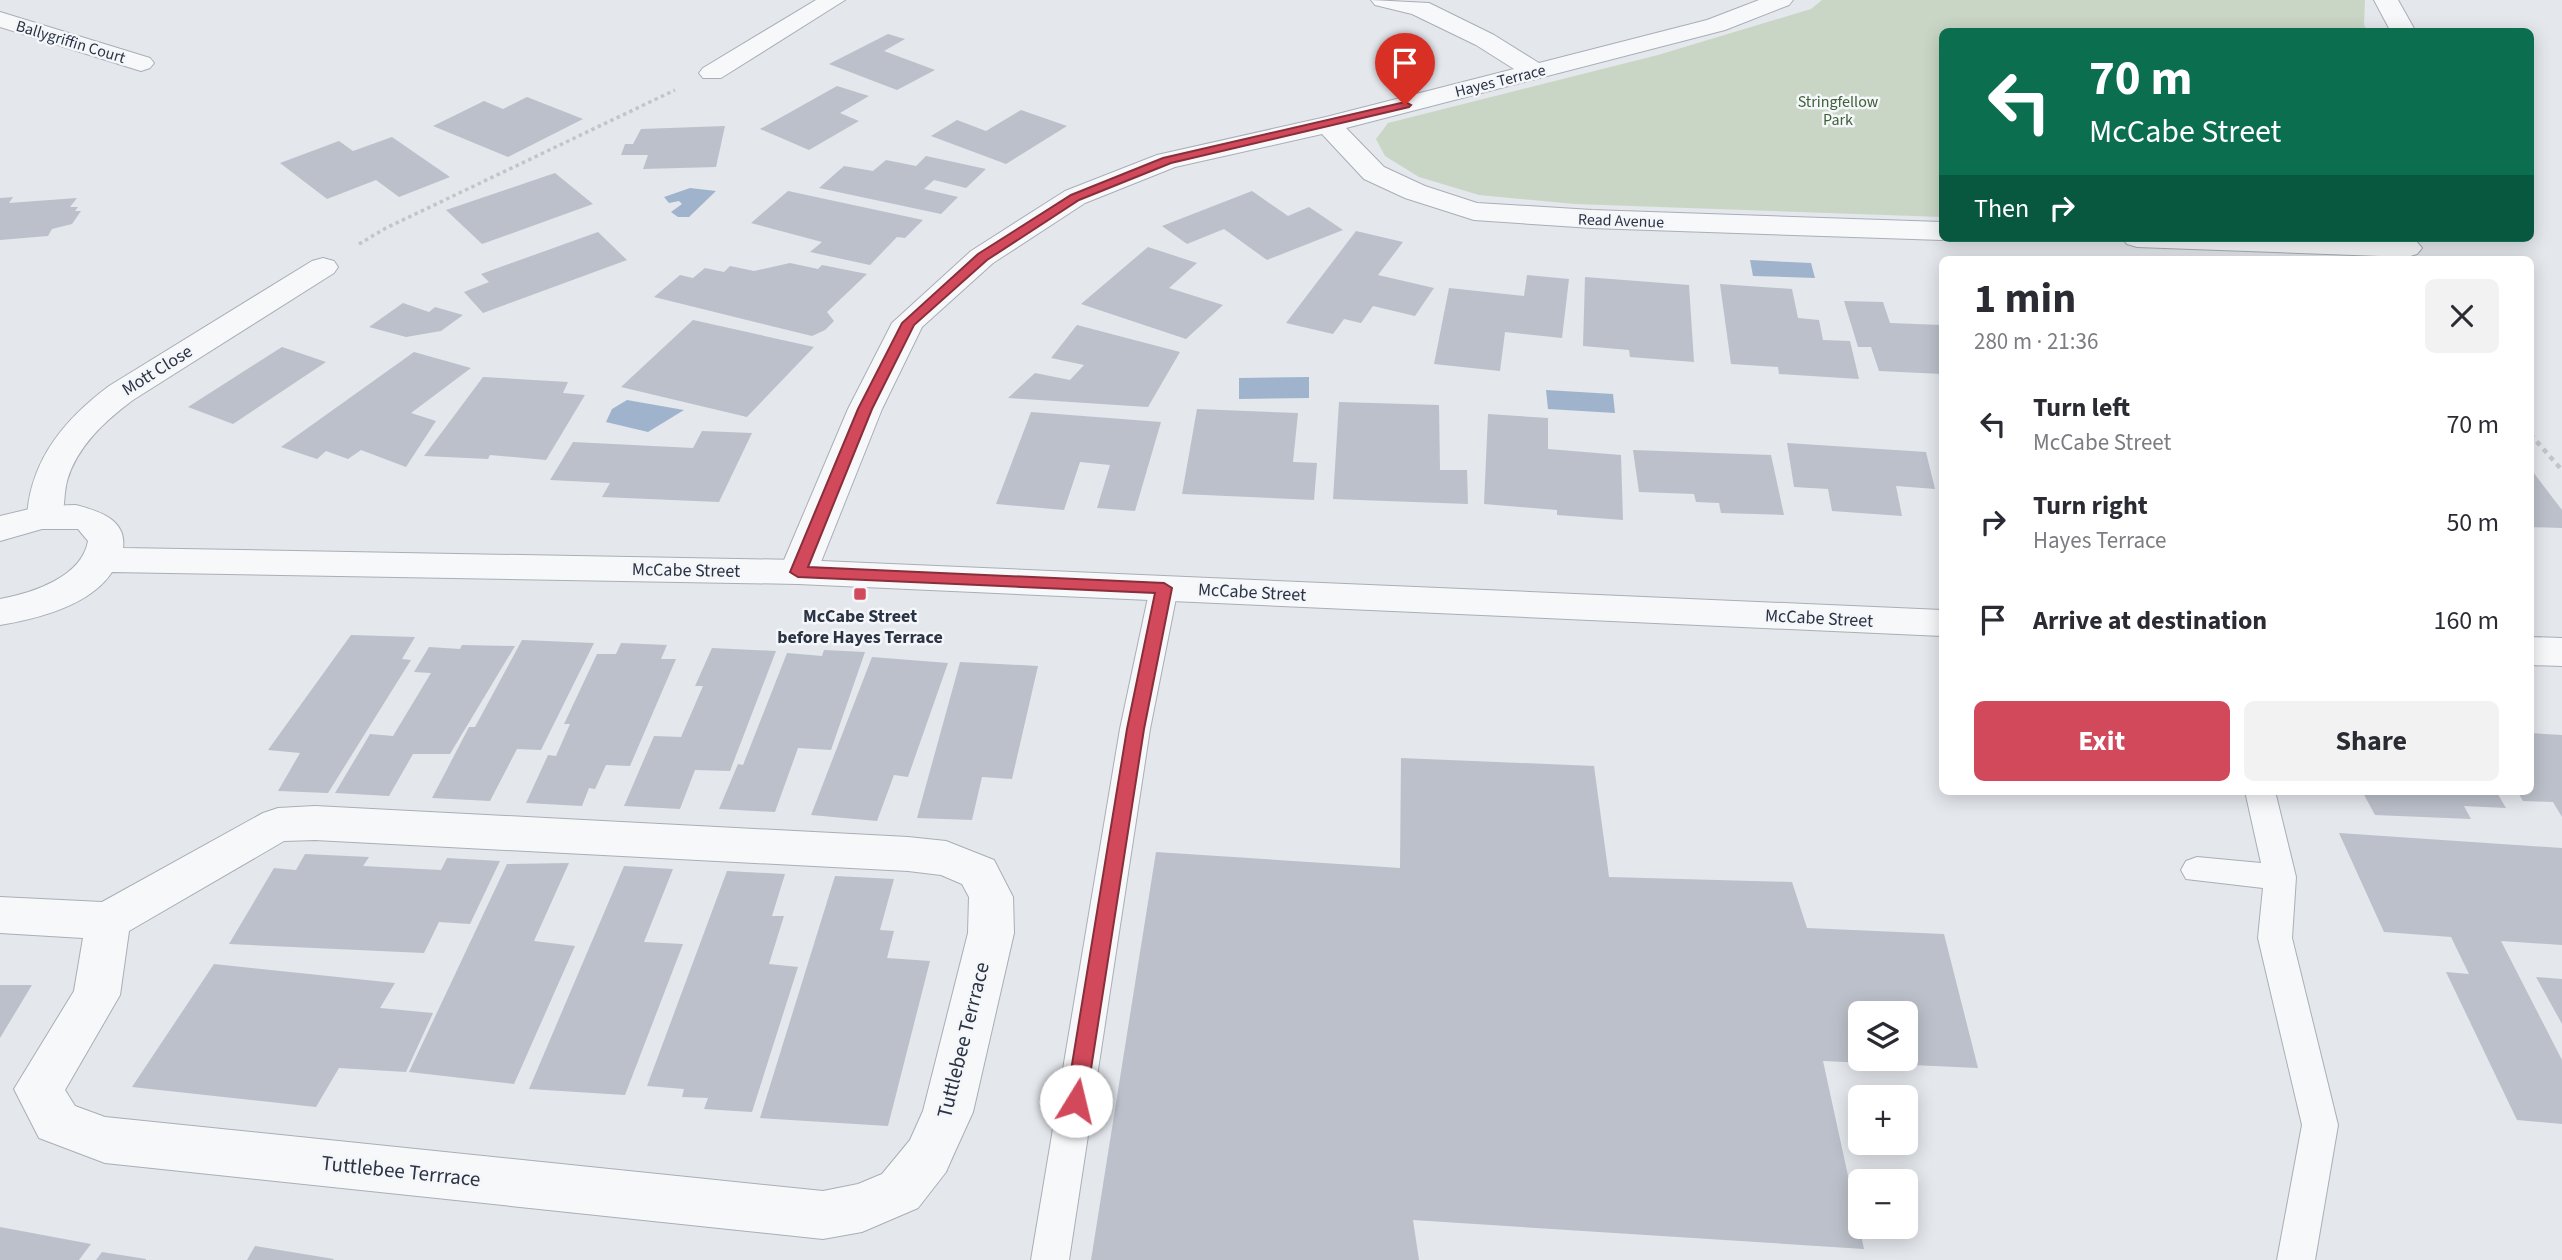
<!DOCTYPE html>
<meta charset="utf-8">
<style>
body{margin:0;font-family:"Source Sans 3",sans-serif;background:#f2f2f3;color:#2b2b33;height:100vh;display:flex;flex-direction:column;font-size:26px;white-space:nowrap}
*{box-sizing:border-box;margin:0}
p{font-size:23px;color:#7c7c81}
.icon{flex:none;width:38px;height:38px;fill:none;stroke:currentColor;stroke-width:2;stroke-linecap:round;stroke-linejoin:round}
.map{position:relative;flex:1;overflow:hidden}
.sheet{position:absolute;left:1939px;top:256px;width:595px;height:539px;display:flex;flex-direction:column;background:#fff;border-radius:10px;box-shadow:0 4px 18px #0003}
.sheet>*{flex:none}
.top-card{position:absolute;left:1939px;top:28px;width:595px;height:214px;border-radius:10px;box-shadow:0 4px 18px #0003;background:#0b6e4f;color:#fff;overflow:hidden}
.tools{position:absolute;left:1848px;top:1001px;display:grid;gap:14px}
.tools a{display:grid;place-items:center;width:70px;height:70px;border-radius:10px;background:#fff;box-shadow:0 4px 18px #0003;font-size:35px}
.pin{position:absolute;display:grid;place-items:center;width:60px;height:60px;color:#fff;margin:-72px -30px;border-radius:50% 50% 50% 0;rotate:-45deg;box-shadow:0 0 7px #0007}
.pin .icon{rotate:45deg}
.me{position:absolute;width:77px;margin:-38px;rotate:9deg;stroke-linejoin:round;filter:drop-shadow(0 0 5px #0008)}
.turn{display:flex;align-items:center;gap:24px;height:147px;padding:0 35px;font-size:32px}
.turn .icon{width:91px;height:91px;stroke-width:2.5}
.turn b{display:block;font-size:49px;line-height:60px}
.then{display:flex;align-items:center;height:66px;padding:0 35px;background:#0003;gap:14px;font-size:26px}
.round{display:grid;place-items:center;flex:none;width:74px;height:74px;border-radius:10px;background:#f2f2f3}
.overview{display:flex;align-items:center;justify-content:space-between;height:119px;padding:0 35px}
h1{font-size:42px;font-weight:700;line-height:52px}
.action{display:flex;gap:14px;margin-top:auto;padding:14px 35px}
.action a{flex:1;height:80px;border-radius:10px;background:#d1495b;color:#fff;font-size:28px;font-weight:700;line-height:80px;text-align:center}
.action a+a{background:#f2f2f3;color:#2b2b33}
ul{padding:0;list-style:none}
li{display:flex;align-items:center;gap:21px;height:98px;padding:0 35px}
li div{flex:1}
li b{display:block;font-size:26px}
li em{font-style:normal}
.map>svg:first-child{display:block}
.green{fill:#c9d6c5}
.water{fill:#9fb4cc}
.building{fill:#bbc0ca;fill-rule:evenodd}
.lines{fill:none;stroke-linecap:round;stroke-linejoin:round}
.service-casing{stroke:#a9aeb7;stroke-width:2}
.minor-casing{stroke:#a9aeb7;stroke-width:2}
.tertiary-casing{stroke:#a9aeb7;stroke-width:2}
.path-far1{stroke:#c2c5cb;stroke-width:3.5;stroke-dasharray:3.5 3.5;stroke-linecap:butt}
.path{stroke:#c2c5cb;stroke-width:4.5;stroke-dasharray:5 5;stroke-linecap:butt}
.service{fill:#f7f8fa;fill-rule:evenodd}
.minor{fill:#f7f8fa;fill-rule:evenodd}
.tertiary{fill:#f7f8fa;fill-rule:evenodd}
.route{fill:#d1495b;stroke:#882f3b;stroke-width:2}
.poi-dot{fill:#d1495b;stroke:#f4f6f9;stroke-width:2.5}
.labels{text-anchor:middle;stroke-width:5;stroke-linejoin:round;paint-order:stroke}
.far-street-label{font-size:16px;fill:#2b3445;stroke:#f4f6f9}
.far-park-label{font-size:16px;fill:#3f6138;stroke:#f4f6f9}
.street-label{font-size:18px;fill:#2b3445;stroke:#f4f6f9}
.poi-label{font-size:18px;font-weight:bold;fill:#2b3445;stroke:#f4f6f9}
.near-street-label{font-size:21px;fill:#2b3445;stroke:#f4f6f9}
</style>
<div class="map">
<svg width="2562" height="1260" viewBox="0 0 2562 1260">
<rect width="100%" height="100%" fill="#e4e7ec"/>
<!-- green -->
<path class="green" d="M1822,0H2365L2364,25L2368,31L1942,32V217L1575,204L1479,195L1419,177L1385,156L1376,139L1388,123L1658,55L1811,9Z"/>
<!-- water -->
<path class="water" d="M690,188L716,191L689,217H678L671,212L682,204L679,201L669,203L664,197Z
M1750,260L1811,263L1815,278L1753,276Z
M1309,377V398L1239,399V378Z
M1546,390L1613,394L1615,413L1548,409Z
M627,400L684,410L648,432L606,422L612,409Z"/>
<!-- building -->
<path class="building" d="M888,34L905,39L884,51L935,70L897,90L829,64Z
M837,86L869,96L840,113L859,121L809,150L760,129Z
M527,97L583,119L508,157L433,126L484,101L503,109Z
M1021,110L1067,126L1006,164L931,136L957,120L986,131Z
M725,126L716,167L643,169L648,155H621L625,144H633L641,129Z
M392,137L450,177L399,197L376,180L327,199L280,163L339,141L353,151Z
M926,156L986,169L966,188L934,180L924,189L958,197L941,214L819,188L844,166L873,171L886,160L916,166Z
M555,173L593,204L482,244L446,210Z
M788,191L923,220L905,238L897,237L870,265L810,252L822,242L751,223Z
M1252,191L1288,216L1309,207L1343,230L1267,260L1224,229L1187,244L1162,226Z
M13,197L9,203L77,198L70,207H78L75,211H81L72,224L52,229L48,236L0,240V198Z
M1356,231L1403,242L1378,275L1434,288L1415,316L1373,306L1361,323L1344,319L1333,334L1286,323Z
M598,232L627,260L483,313L464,292L489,282L481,274Z
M1148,247L1197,263L1169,288L1223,305L1186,339L1081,304Z
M790,263L818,269L822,265L867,274L827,312L834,321L825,330L812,336L654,297L680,275L693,278L705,268L724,272L730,266L754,271Z
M1527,275L1569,279L1562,338L1505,332L1500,371L1434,364L1449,288L1524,296Z
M1585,277L1689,285L1694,362L1630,357L1629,350L1583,346Z
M1720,284L1792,289L1798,318L1819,320L1823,340L1850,341L1859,379L1779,374L1778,367L1731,364Z
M1844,301L1883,302L1890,323L1942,325V374L1879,371L1871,347H1858Z
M403,303L429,312L435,307L463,315L441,331L406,337L369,327Z
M693,320L814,347L747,417L621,387Z
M1077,325L1180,352L1148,407L1008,398L1035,373L1070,380L1084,365L1051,358Z
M282,347L326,362L233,424L188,407Z
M414,352L471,368L411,413L436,421L406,467L361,450L348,459L326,451L317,459L281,447Z
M483,377L568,382L563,393L585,395L546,460L490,455L488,459L424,456Z
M1339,402L1439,405L1440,470H1467L1468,504L1333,499Z
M1197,409L1298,413L1293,462L1317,463L1314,500L1182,494Z
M1031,412L1161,422L1135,511L1097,508L1110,465L1080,462L1064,510L996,504Z
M1488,414L1548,418V449L1621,455L1623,520L1557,515V510L1484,504Z
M702,431L752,433L719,502L602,497L610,483L550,480L573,442L693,448Z
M1787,443L1926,452L1935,489L1896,486L1902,516L1832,511L1828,489L1794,487Z
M1633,450L1771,455L1784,515L1721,513L1719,503L1696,502L1694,494L1639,492Z
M2530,468L2562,510V528L2530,527Z
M351,635L415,637L402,659L411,660L328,793L278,791L300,753L268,750Z
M522,640L594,643L541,750L517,749L490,801L432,798L469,727H475Z
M621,643L667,645L661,659H676L630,766L606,765L595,789L589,788L582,806L526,803L548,755L556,756L570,724H564L597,654H616Z
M462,645L515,646L450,754H413L389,796L335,793L370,734L393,736L431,673L414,672L429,647L460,649Z
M712,648L776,651L730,771L695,770L680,809L624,806L654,736L681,737L703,686H695Z
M824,650L865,652L831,750L798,748L775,812L719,809L738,764L743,765L787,653L822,656Z
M872,657L948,663L908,777L894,775L877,821L811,815Z
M960,662L1038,666L1012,779L982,777L972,820L917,818Z
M2530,733L2562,735V817L2553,802L2523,801L2517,791H2530Z
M1401,758L1594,766L1609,877L1792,882L1807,928L1944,934L1978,1068L1823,1061L1864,1249L1413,1220L1419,1260H1091L1156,852L1400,868ZM1860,1013H1906V1059H1860Z
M2362,791H2496L2506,808L2464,806L2471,819L2375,815Z
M2339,833L2562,848V945L2501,941L2562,1060V1124L2517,1120L2446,972L2469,974L2451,937L2384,932Z
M305,854L369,857L363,866L441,870L447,858L500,861L470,924L439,922L424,953L229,944L274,868L296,870Z
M569,863L534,941L575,946L514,1084L409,1072L507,864Z
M624,866L673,869L644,942L683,944L625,1095L529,1089Z
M727,871L785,874L772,916H784L769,964L798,967L752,1112L704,1109L708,1098L682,1097L684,1089L647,1086Z
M835,876L894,879L880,930L894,931L887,958L930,961L888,1126L760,1118Z
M214,964L395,983L380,1008L433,1013L406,1072L339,1068L316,1107L132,1087Z
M2536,977L2562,979V1024Z
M0,985H32L0,1038Z
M0,1227L91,1244L79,1260H0Z
M255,1246L334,1259L333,1260H247Z
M102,1252L146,1259V1260H96Z"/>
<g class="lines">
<!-- service casing -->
<g class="service-casing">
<path id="service" d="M1164,579L1174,581L1178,588L1150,729L1069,1260H1031L1120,729L1150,588L1154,581Z
M2245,791H2275L2296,877L2292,938L2338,1125L2315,1260H2277L2302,1125L2258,938L2263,888L2186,879L2181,870L2186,861L2197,857L2261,863Z"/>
</g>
<!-- minor casing -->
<g class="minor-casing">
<path id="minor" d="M816,0H845L721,78H703L699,73L703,68Z
M1371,0L1429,3L1494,35L1539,63L1707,20L1759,0H1793L1789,5L1725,30L1346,128L1384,167L1425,186L1477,203L1592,210L1942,222V238H1949L1942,240L1592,228L1474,220L1405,198L1364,179L1322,134L1175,167L1085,203L993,263L922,327L882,409L817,572L811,581L798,584L785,581L779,572L848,409L892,323L971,251L1065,191L1157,155L1326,117L1514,69L1476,45L1412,14L1375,5Z
M2374,0H2398L2416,32H2391Z
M0,12L150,58L154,63L150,68L141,71L0,27Z
M2122,238H2377L2417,242L2422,248L2417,254L2407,257L2137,247L2127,244Z
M323,258L334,261L338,267L334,273L133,400C105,421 77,446 67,481C63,496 66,512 58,524L45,528L32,524L27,516C31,459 65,419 109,386L312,261Z
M315,806L908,837L946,841L994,860L1013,897L1014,933L973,1112L953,1156L946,1172L918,1208L862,1232L823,1239L105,1163L39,1138L14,1089L74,991L83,938L0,933V897L102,902L263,813L278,808ZM315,840L908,871L941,875L962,884L969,897L968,933L923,1111L910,1140L882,1174L858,1184L823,1191L105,1117L75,1106L65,1090L120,995L129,931L284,841Z"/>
</g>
<!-- tertiary casing -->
<g class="tertiary-casing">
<path id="tertiary" d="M76,505C98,511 127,519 123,548L798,560L1942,610V636L798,584L112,572C90,606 36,619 0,625V599C33,593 82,577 88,541L78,529H42L0,541V516L42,506Z
M2530,637L2562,638V666L2530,665Z"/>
</g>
<!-- path-far1 -->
<path class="path-far1" d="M359,244L386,228L675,90"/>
<!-- path -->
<path class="path" d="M2530,434L2562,470"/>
<!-- service -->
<use href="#service" class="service"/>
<!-- minor -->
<use href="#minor" class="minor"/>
<!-- tertiary -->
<use href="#tertiary" class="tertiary"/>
</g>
<!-- route -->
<path class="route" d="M1405,102L1411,105L1409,107L1171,163L1079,200L987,260L914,325L872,409L808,567L1164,583L1172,588L1144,729L1086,1101L1083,1107L1076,1110L1069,1107L1066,1101L1127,729L1155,593L798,577L790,572L858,409L902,323L978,254L1071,195L1163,158Z"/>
<!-- markers -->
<rect class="poi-dot" x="853" y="587" width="14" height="14" rx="3.5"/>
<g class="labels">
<!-- far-street labels -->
<g class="far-street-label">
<text transform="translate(71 41) rotate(17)" y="6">Ballygriffin Court</text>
<text transform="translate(1500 80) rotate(-14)" y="6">Hayes Terrace</text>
<text transform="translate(1621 220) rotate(2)" y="6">Read Avenue</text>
</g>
<!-- far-park labels -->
<g class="far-park-label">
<text x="1838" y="107">Stringfellow<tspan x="1838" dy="18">Park</tspan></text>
</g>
<!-- street labels -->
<g class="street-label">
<text transform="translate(157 370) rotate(-32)" y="6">Mott Close</text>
<text transform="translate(686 570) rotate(1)" y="6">McCabe Street</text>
<text transform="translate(1252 592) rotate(3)" y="6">McCabe Street</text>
<text transform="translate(1819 618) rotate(3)" y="6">McCabe Street</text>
</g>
<!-- poi labels -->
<g class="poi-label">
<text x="860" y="622">McCabe Street<tspan x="860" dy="21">before Hayes Terrace</tspan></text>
</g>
<!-- near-street labels -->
<g class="near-street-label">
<text transform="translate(963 1040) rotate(-76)" y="7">Tuttlebee Terrrace</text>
<text transform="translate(401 1171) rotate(6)" y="7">Tuttlebee Terrrace</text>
</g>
</g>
</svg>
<div class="tools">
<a><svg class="icon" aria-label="layers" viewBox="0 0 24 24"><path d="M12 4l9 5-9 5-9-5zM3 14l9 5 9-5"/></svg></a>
<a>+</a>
<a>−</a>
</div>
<div class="pin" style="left:1405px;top:105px;background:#d93025"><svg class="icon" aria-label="arrive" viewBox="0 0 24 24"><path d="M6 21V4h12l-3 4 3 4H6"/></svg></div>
<svg class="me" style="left:1076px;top:1101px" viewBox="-20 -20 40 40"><circle r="19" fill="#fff"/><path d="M0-13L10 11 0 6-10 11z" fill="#d1495b"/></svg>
<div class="top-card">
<div class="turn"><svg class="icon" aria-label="left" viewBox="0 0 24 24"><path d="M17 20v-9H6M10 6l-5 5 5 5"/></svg><div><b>70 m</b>McCabe Street</div></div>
<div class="then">Then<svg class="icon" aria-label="right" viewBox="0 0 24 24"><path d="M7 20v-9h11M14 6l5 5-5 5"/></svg></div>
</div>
<section class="sheet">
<div class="overview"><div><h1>1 min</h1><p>280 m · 21:36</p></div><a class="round"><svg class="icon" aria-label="close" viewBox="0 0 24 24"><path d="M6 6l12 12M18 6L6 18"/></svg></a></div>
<ul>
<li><svg class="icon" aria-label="left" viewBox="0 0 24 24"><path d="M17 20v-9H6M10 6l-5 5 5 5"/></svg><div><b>Turn left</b><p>McCabe Street</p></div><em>70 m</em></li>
<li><svg class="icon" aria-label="right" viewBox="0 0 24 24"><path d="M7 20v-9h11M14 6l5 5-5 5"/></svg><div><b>Turn right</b><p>Hayes Terrace</p></div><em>50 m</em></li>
<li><svg class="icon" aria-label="arrive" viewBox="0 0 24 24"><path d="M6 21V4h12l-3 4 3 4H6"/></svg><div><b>Arrive at destination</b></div><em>160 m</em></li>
</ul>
<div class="action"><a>Exit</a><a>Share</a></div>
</section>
</div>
